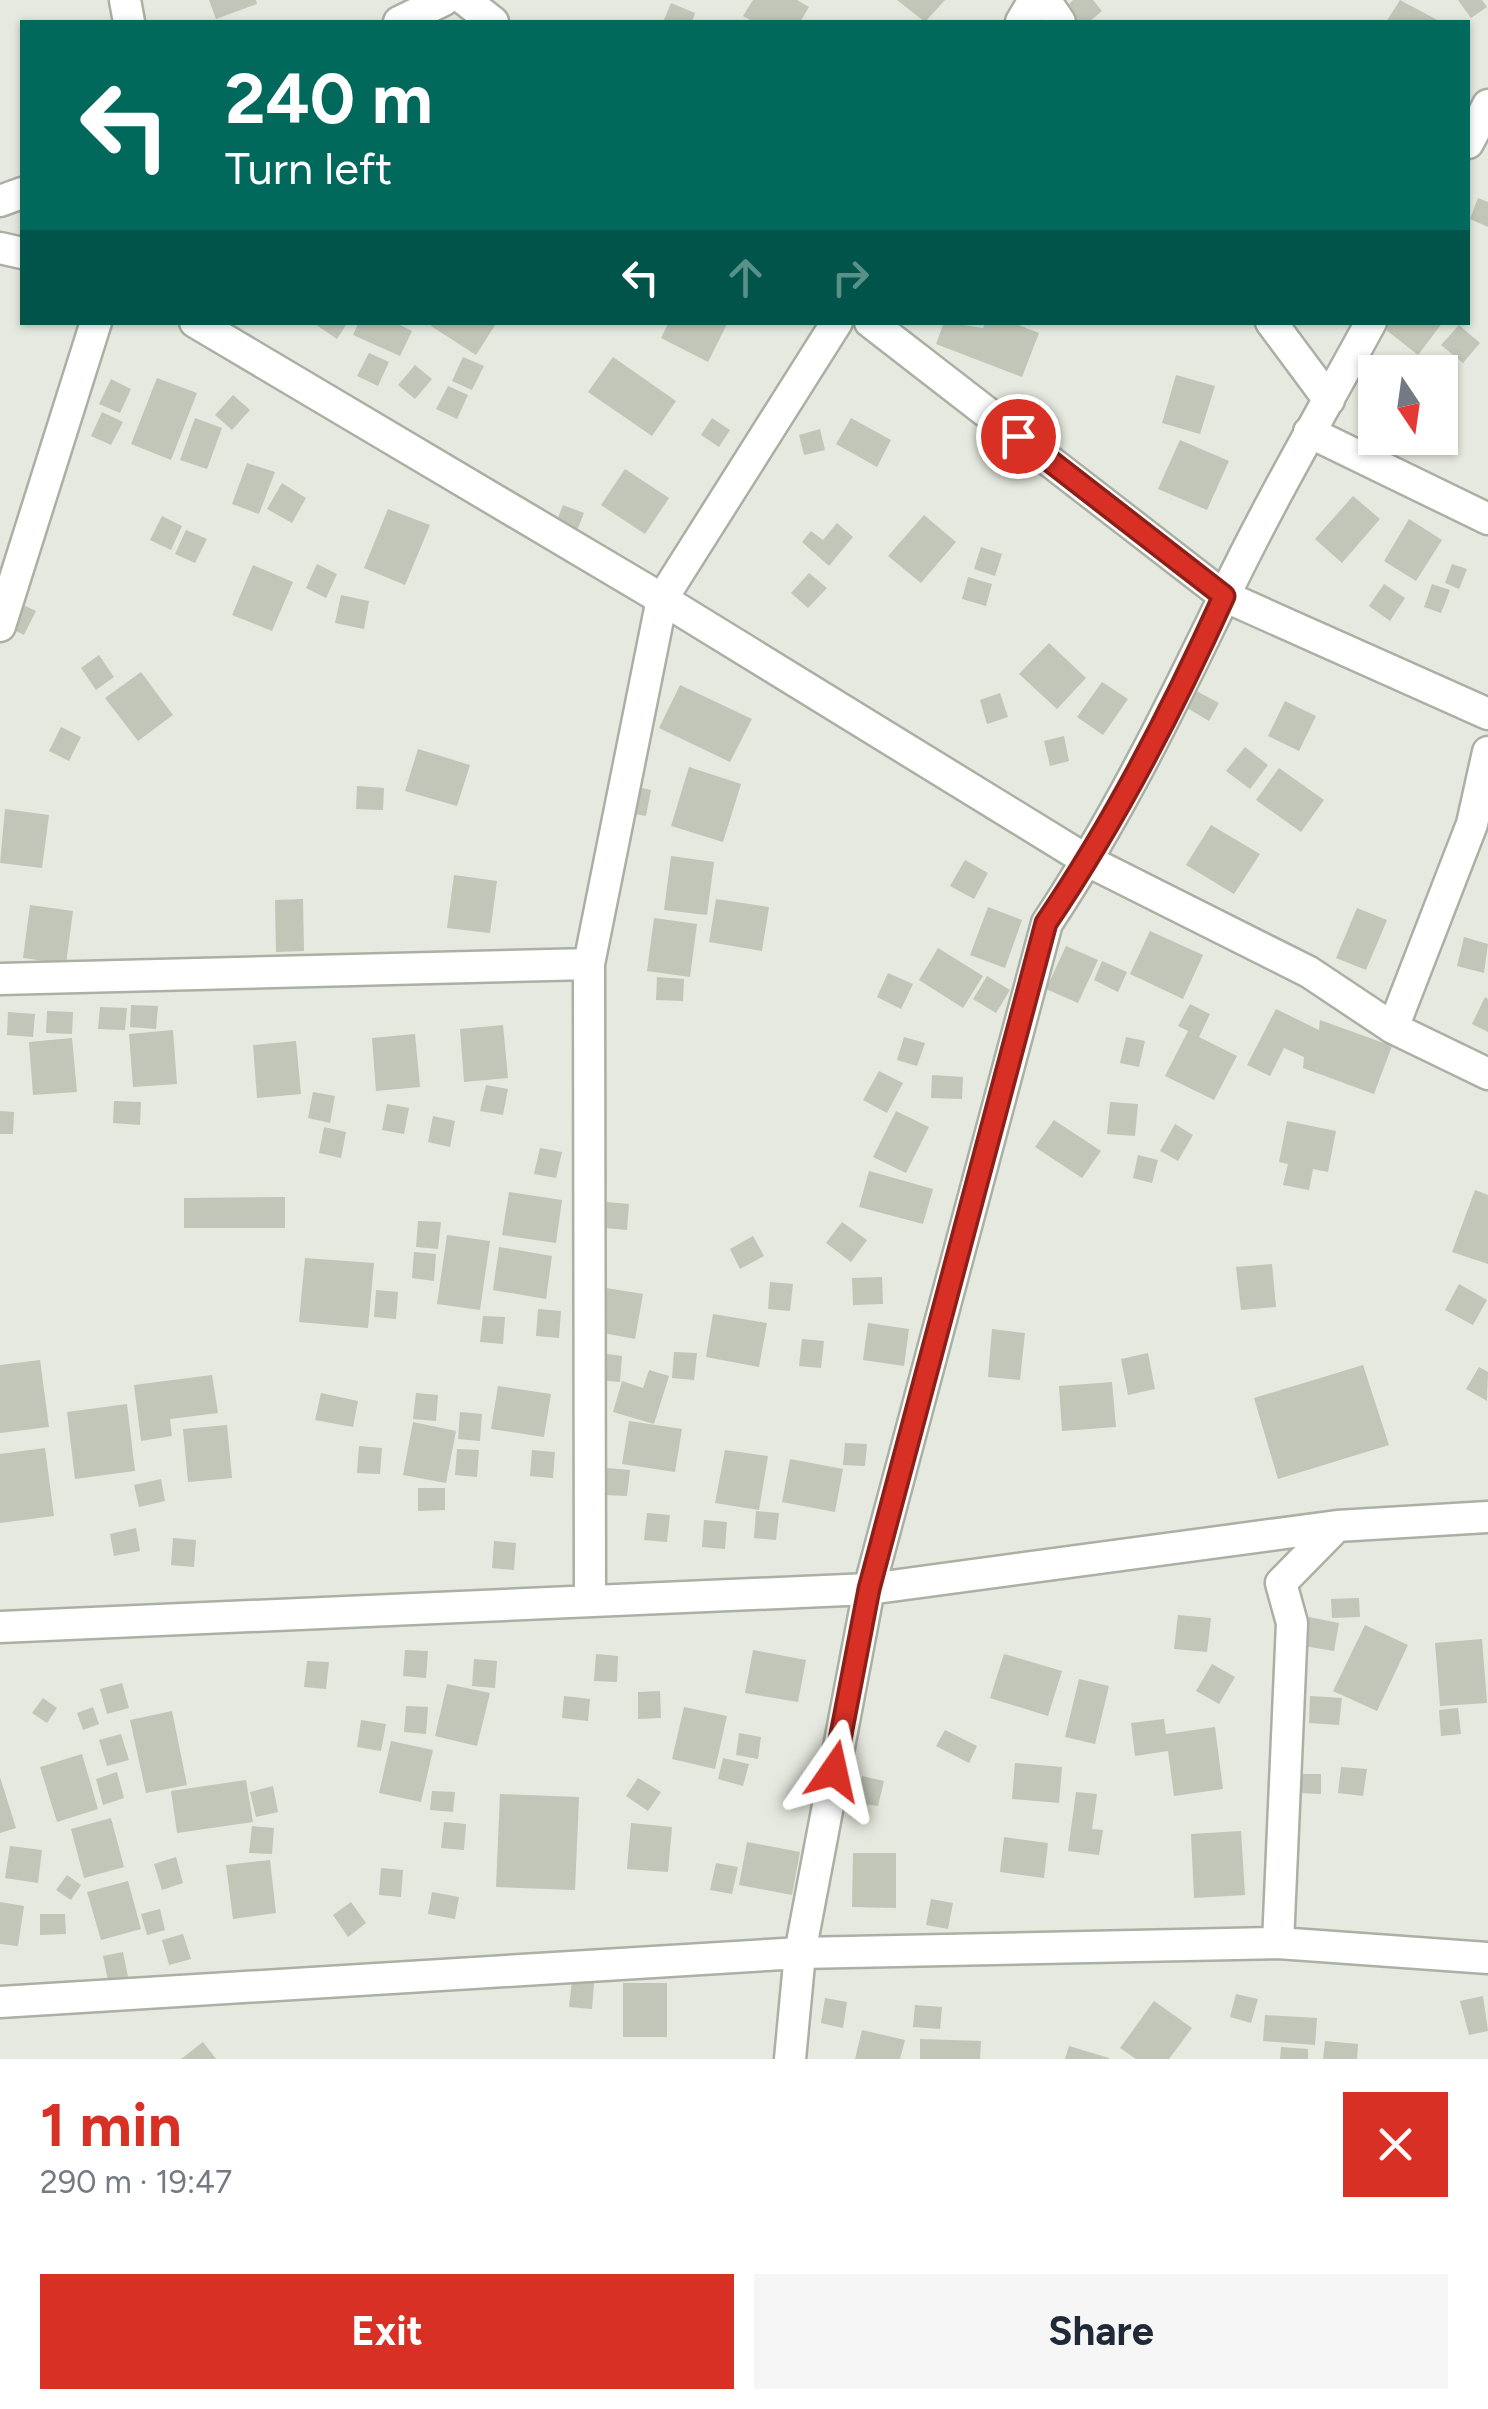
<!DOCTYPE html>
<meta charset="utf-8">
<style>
body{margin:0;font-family:Figtree,sans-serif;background:#f6f6f7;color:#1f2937;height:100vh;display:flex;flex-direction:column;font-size:38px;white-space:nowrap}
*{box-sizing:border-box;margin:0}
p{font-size:32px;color:#747a83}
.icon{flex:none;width:55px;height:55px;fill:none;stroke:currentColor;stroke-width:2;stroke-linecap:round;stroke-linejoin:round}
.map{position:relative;height:2059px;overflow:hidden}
.drawer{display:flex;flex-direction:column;background:#fff;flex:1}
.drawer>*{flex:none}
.hud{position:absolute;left:20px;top:20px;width:1450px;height:305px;border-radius:0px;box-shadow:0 2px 8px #0004;background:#00695c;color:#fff;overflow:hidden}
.needle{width:65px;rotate:167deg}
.fabs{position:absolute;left:1358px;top:355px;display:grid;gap:20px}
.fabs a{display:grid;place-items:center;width:100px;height:100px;border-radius:0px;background:#fff;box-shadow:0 2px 8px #0004;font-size:50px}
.pin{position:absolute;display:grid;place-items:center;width:85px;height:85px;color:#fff;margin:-42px;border:5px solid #fff;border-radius:50%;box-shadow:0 2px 10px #0007}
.me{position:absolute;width:110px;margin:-55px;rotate:11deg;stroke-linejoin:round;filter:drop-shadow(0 0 8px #0008)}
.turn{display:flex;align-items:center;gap:35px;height:210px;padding:0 40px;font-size:45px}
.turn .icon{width:130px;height:130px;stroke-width:2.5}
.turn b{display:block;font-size:70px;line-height:85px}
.lanes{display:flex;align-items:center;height:95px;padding:0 40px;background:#0003;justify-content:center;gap:50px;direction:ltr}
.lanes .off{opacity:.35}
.round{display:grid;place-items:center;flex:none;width:105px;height:105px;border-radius:0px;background:#f6f6f7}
.summary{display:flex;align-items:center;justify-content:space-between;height:170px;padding:0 40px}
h1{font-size:60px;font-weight:700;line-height:75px;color:#d93025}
.button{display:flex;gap:20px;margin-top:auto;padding:20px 40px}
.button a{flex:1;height:115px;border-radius:0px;background:#d93025;color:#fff;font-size:40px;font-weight:700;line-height:115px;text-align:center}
.button a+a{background:#f6f6f7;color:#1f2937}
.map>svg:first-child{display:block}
.building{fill:#c1c6b8}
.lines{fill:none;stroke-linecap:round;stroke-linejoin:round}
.street-casing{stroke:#aab0a3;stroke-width:35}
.street{stroke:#fff;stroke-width:30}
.route-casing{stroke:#8d1f18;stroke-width:25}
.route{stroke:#d93025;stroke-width:18}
</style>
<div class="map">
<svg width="1488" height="2059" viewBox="0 0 1488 2059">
<rect width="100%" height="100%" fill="#e6e9df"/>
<!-- building -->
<path class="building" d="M209,0H256L257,4L216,19Z
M753,0H797L809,7L800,22H754L743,16Z
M897,0H945L925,22Z
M1073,0H1093L1102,11L1089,22H1077L1065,8Z
M1400,0L1441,22H1386Z
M1458,0H1482L1487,7L1471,18Z
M671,3L695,13L692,22H663Z
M1478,198L1488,202V227L1470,219Z
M312,322H348L337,339Z
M359,322H394L412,331L400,356L353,335Z
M433,322H497L476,355L431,326Z
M669,322H728L708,362L661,338Z
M944,322L983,328L985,322H1011L1039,333L1022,377L936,344Z
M1390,322H1443L1418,355L1385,329Z
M1459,325L1480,343L1463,363L1441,345Z
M369,353L389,362L378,386L357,376Z
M463,357L484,366L472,390L452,381Z
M613,357L676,401L652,436L588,392Z
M415,365L432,379L415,399L398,385Z
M1176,375L1215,386L1200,434L1162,423Z
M157,378L197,393L171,460L131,444Z
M111,379L131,389L120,413L99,404Z
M448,386L468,395L457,419L436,409Z
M233,395L250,410L232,430L215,415Z
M102,412L123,422L111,445L91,436Z
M195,418L222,428L207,469L180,460Z
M712,418L730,430L719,447L701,435Z
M851,418L891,440L877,467L836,444Z
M820,429L825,450L804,455L799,435Z
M1180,440L1229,461L1207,510L1158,489Z
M247,463L275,472L259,514L232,504Z
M625,469L669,498L645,534L601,505Z
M282,483L306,498L292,523L267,509Z
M1353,496L1380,519L1342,563L1315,539Z
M563,505L584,513L574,538L553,530Z
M388,509L430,525L405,585L364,568Z
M924,515L956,542L921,583L888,556Z
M162,516L182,526L171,550L150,540Z
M1409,519L1442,540L1416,581L1384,561Z
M837,523L853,537L829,566L802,542L811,531L823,540Z
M186,530L207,539L195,563L175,554Z
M981,547L1002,554L995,576L974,569Z
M317,564L337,574L326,598L306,588Z
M1452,564L1467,569L1459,589L1445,583Z
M253,565L293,582L272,631L232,615Z
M809,573L827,588L808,608L791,593Z
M968,577L992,584L986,606L962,599Z
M1384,584L1405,598L1390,621L1369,606Z
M1432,584L1450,590L1441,613L1424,607Z
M341,595L369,601L364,629L335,623Z
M15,601L36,611L24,635L4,625Z
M1049,643L1086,678L1057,709L1019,674Z
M99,655L114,677L96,690L81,668Z
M141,672L173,715L138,741L105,698Z
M1102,682L1128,699L1103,735L1077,717Z
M680,685L752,719L730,762L659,728Z
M1191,688L1219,703L1209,721L1182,705Z
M1000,693L1008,717L987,724L980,700Z
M1285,701L1316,716L1299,751L1268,736Z
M61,727L81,737L69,761L49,751Z
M1064,736L1069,761L1050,766L1044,741Z
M1245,747L1268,765L1250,789L1226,771Z
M418,749L470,765L457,806L405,791Z
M689,767L741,784L723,842L671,826Z
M1279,768L1324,800L1301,832L1256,800Z
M629,785L651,790L646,816L624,812Z
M357,786L384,788L383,810L356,809Z
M5,809L49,815L42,868L0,863Z
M1211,825L1260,854L1234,894L1186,865Z
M671,856L714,862L707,915L664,910Z
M965,860L988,873L974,899L950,886Z
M454,875L497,881L490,933L447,928Z
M303,899L304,951L276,952L275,900Z
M716,899L769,907L762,951L709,942Z
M30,905L73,911L66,964L23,958Z
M988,907L1022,920L1005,968L970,955Z
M1357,908L1387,920L1366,970L1336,958Z
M654,918L697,924L690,977L647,971Z
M1150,931L1203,955L1183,999L1130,974Z
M1464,937L1488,944L1484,973L1457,966Z
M1066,946L1098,960L1078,1003L1046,989Z
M938,948L983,976L963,1008L919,980Z
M1102,961L1127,972L1118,992L1094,980Z
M888,973L913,984L901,1009L877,997Z
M987,976L1010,990L996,1013L973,999Z
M657,977L684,979L683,1001L656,1000Z
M1485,997L1488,999V1032L1472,1024Z
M1190,1004L1210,1014L1199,1037L1237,1056L1214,1100L1165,1076L1188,1031L1178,1026Z
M131,1005L158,1006L156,1029L130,1027Z
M100,1007L127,1008L125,1030L98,1029Z
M1276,1009L1319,1030L1320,1020L1392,1046L1374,1094L1303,1068L1304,1057L1284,1048L1270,1076L1247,1065Z
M47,1011L73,1012L72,1034L46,1033Z
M8,1012L35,1014L33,1037L7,1035Z
M503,1025L508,1078L464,1082L460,1029Z
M173,1030L177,1084L133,1087L129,1034Z
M415,1034L420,1087L376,1091L372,1038Z
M904,1037L925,1043L917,1066L897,1060Z
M1126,1037L1145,1041L1139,1067L1120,1063Z
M72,1038L77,1092L33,1095L29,1042Z
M296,1041L301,1094L257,1098L253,1045Z
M879,1071L903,1083L887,1113L863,1100Z
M932,1075L963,1077L962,1099L931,1098Z
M486,1085L508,1089L503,1115L480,1111Z
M313,1092L335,1096L330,1123L308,1118Z
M114,1101L141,1102L140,1125L113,1123Z
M1110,1102L1138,1104L1135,1136L1107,1134Z
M387,1104L409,1108L404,1134L382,1130Z
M0,1111L14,1112L13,1134H0Z
M896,1111L929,1127L906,1173L873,1157Z
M433,1116L455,1121L450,1147L428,1142Z
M1054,1120L1101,1151L1082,1178L1035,1147Z
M1287,1121L1336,1131L1328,1172L1313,1169L1309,1190L1283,1185L1288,1164L1279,1162Z
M1175,1124L1193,1135L1178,1161L1160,1151Z
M324,1127L346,1132L341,1158L319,1153Z
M540,1148L562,1152L556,1178L534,1174Z
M1138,1155L1158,1160L1152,1183L1133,1178Z
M869,1171L933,1189L923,1224L859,1207Z
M1475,1190L1488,1195V1264L1452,1252Z
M509,1192L562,1200L556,1243L502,1235Z
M285,1197V1228H184V1198Z
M607,1202L629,1204L627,1230L605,1228Z
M418,1221L441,1222L438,1249L416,1247Z
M842,1222L867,1240L851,1262L826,1243Z
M447,1235L490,1241L480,1310L437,1304Z
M753,1236L764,1256L740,1269L730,1249Z
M499,1247L552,1256L546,1299L493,1290Z
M414,1252L436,1254L434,1281L412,1278Z
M305,1258L374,1263L368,1328L299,1322Z
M1272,1264L1276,1307L1241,1310L1236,1267Z
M882,1277L883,1304L853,1305L852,1278Z
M770,1282L793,1284L790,1311L768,1309Z
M1459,1284L1487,1300L1473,1325L1445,1310Z
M606,1288L643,1294L635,1339L598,1332Z
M376,1290L398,1292L396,1319L374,1317Z
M538,1309L561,1311L559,1338L536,1336Z
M713,1314L767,1323L759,1367L706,1357Z
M483,1316L505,1317L503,1344L480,1342Z
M868,1323L909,1329L904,1366L863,1360Z
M992,1329L1025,1333L1020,1380L988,1377Z
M802,1339L824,1341L821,1368L799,1366Z
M674,1352L697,1353L694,1380L672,1378Z
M600,1353L622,1356L620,1382L597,1380Z
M1148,1353L1155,1389L1128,1395L1121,1359Z
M40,1360L49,1427L0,1433V1365Z
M1363,1365L1389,1445L1278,1479L1254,1398Z
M1479,1367L1488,1372L1487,1401L1466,1389Z
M649,1370L669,1376L654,1424L613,1412L622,1381L643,1388Z
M212,1375L218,1413L170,1419L172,1436L141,1441L134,1385Z
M1112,1382L1116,1427L1062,1431L1059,1386Z
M498,1386L551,1394L544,1437L491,1429Z
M321,1393L358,1401L353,1427L315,1420Z
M416,1393L438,1395L436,1421L413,1419Z
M127,1404L135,1471L75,1479L67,1412Z
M460,1412L482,1414L480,1441L458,1439Z
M629,1421L682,1429L675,1472L622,1464Z
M413,1422L456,1431L446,1483L403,1475Z
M227,1425L232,1478L188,1482L183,1429Z
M845,1443L867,1444L865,1466L843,1465Z
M359,1446L382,1448L380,1474L357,1473Z
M45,1448L54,1516L0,1523V1454Z
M457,1449L479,1450L477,1477L455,1475Z
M532,1450L555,1452L553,1478L530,1476Z
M725,1450L768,1456L759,1510L715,1503Z
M790,1459L843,1469L835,1512L782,1502Z
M607,1468L630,1470L627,1496L605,1495Z
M161,1479L165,1501L139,1507L134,1485Z
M418,1488H445V1510L418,1511Z
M756,1511L779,1513L776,1540L754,1538Z
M647,1513L670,1515L667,1542L644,1540Z
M704,1520L727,1522L725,1549L702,1547Z
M136,1528L140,1551L114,1556L110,1534Z
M173,1538L196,1540L194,1567L171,1565Z
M494,1541L516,1543L514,1570L492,1568Z
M1359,1598L1360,1617L1332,1618L1331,1599Z
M1178,1615L1211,1618L1207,1652L1174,1649Z
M1309,1617L1339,1623L1334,1651L1304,1646Z
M1365,1625L1408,1645L1377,1711L1333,1691Z
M1482,1639L1487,1703L1440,1706L1435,1643Z
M405,1650L428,1651L426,1678L403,1676Z
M753,1650L806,1660L798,1702L745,1693Z
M596,1654L618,1656L617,1682L594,1681Z
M1004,1654L1062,1671L1048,1716L990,1698Z
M474,1659L497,1661L495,1688L472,1686Z
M307,1661L329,1662L326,1689L304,1687Z
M1212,1664L1235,1677L1219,1704L1196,1691Z
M1079,1679L1109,1686L1095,1744L1065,1737Z
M122,1683L129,1708L107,1714L100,1689Z
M447,1684L490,1693L477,1746L435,1736Z
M660,1691L661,1718L638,1719V1692Z
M564,1696L590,1699L588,1721L562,1718Z
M1310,1696L1342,1698L1339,1725L1309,1723Z
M43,1698L57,1708L47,1723L32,1713Z
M406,1706L428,1707L426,1734L404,1732Z
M93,1707L99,1724L83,1730L77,1713Z
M684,1707L727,1716L715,1769L672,1759Z
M1458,1708L1461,1734L1441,1736L1439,1710Z
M172,1711L187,1785L146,1793L130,1720Z
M1164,1719L1166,1734L1215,1727L1223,1789L1174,1796L1168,1751L1135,1756L1131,1723Z
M361,1720L386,1724L381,1751L357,1747Z
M945,1730L977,1746L969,1763L936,1746Z
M739,1733L761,1737L758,1759L736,1755Z
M121,1734L129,1760L107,1766L99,1740Z
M391,1741L433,1750L421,1802L379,1793Z
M82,1754L98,1809L57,1822L40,1767Z
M723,1758L749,1764L743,1786L718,1779Z
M1015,1763L1062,1767L1059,1803L1012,1799Z
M1341,1767L1367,1769L1363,1796L1338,1793Z
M117,1772L124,1798L103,1805L96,1779Z
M1301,1774H1321V1794L1300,1793Z
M862,1776L884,1781L878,1806L856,1803Z
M0,1777L16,1828L0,1833Z
M638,1778L661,1792L648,1811L626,1796Z
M246,1780L253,1822L177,1833L171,1791Z
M273,1786L278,1812L256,1817L250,1792Z
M432,1791L455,1792L453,1812L430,1810Z
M1076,1792L1097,1794L1092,1829L1103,1830L1099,1855L1068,1851Z
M500,1794L579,1797L575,1890L496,1887Z
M111,1818L124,1867L84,1878L71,1829Z
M444,1822L466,1824L464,1850L441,1848Z
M631,1823L672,1827L668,1872L627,1869Z
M252,1826L274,1828L272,1854L249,1853Z
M1241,1831L1245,1895L1194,1898L1191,1834Z
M1004,1837L1048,1843L1044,1878L1000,1872Z
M747,1842L800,1852L792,1895L739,1885Z
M10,1846L42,1850L38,1883L5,1878Z
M853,1853H896V1908L852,1907Z
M176,1857L183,1883L162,1890L154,1864Z
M270,1860L276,1913L233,1919L226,1865Z
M716,1863L738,1867L732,1894L710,1890Z
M381,1868L403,1870L401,1897L379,1895Z
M67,1875L81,1885L71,1900L56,1890Z
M128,1881L141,1929L101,1940L87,1892Z
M432,1892L459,1897L455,1919L428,1914Z
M931,1899L953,1903L948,1929L926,1925Z
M0,1902L24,1906L18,1946L0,1944Z
M351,1902L366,1923L348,1937L333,1915Z
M160,1909L165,1930L147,1935L141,1914Z
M40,1914H65L66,1934L40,1935Z
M183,1934L191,1959L169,1965L162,1940Z
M123,1952L128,1977L108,1981L103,1956Z
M572,1981L594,1983L592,2009L569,2007Z
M623,1983H667V2037H623Z
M1236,1994L1258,1999L1251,2023L1230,2017Z
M1483,1996L1488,2031L1469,2035L1460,2001Z
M825,1998L847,2002L843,2028L821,2023Z
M1154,2001L1192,2028L1169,2059H1136L1120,2048Z
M915,2005L942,2007L940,2029L913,2027Z
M1265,2015L1317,2018L1315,2045L1263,2041Z
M862,2030L905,2040L900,2059H855Z
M920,2039L981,2041L980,2059H920Z
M1325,2041L1358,2044L1357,2059H1323Z
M203,2042L216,2059H181Z
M1069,2046L1109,2058V2059H1065Z
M1281,2047L1308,2049V2059H1280Z"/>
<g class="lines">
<!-- street casing -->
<g class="street-casing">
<path id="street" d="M125,0L129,22
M465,0L493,22
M1045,0L1060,22
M399,22L444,0
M1021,22L1034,0
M1468,143L1488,105
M0,201L22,193
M0,248L22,253
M195,322L662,599L1088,861L1309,972L1393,1028L1488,1074
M870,322L1224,596L1488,714
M1271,322L1329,400
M1309,432L1488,519
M0,626L96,322
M0,979L589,964
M1393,1028L1472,824L1488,752
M590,1601L589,964L662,599L837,322
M0,1627L869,1589L1337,1526L1488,1517
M1278,1943L1292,1623L1281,1583L1337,1526
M0,2002L800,1953L1278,1943L1488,1958
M790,2059L800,1953L869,1589L1047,923C1116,819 1170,709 1224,597C1269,503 1321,414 1371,322"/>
</g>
<!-- street -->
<use href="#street" class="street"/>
</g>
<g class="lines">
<!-- route casing -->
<g class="route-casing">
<path id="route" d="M834,1771L869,1589L1046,923C1116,820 1173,709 1224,596L1018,436"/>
</g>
<!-- route -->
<use href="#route" class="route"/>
</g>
</svg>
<div class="fabs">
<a><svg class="needle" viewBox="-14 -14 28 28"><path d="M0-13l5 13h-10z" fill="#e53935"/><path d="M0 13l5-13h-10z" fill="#747a83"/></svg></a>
</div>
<div class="pin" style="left:1018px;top:436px;background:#d93025"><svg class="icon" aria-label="arrive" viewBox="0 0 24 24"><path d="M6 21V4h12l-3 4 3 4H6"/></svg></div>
<svg class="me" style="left:834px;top:1771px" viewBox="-20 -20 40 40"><path d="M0-17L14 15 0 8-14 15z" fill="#d93025" stroke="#fff" stroke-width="4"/></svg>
<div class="hud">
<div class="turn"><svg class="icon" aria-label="left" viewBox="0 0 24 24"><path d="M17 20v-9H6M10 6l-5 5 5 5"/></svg><div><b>240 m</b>Turn left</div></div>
<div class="lanes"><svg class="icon" aria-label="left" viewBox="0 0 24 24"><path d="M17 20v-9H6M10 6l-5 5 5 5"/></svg><svg class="icon off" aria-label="ahead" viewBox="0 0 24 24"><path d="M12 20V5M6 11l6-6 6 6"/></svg><svg class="icon off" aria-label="right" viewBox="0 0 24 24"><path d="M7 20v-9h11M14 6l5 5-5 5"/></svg></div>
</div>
</div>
<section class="drawer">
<div class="summary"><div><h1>1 min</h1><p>290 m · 19:47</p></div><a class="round" style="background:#d93025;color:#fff"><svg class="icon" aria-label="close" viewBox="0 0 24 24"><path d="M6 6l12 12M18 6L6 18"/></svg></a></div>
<div class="button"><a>Exit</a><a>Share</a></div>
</section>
